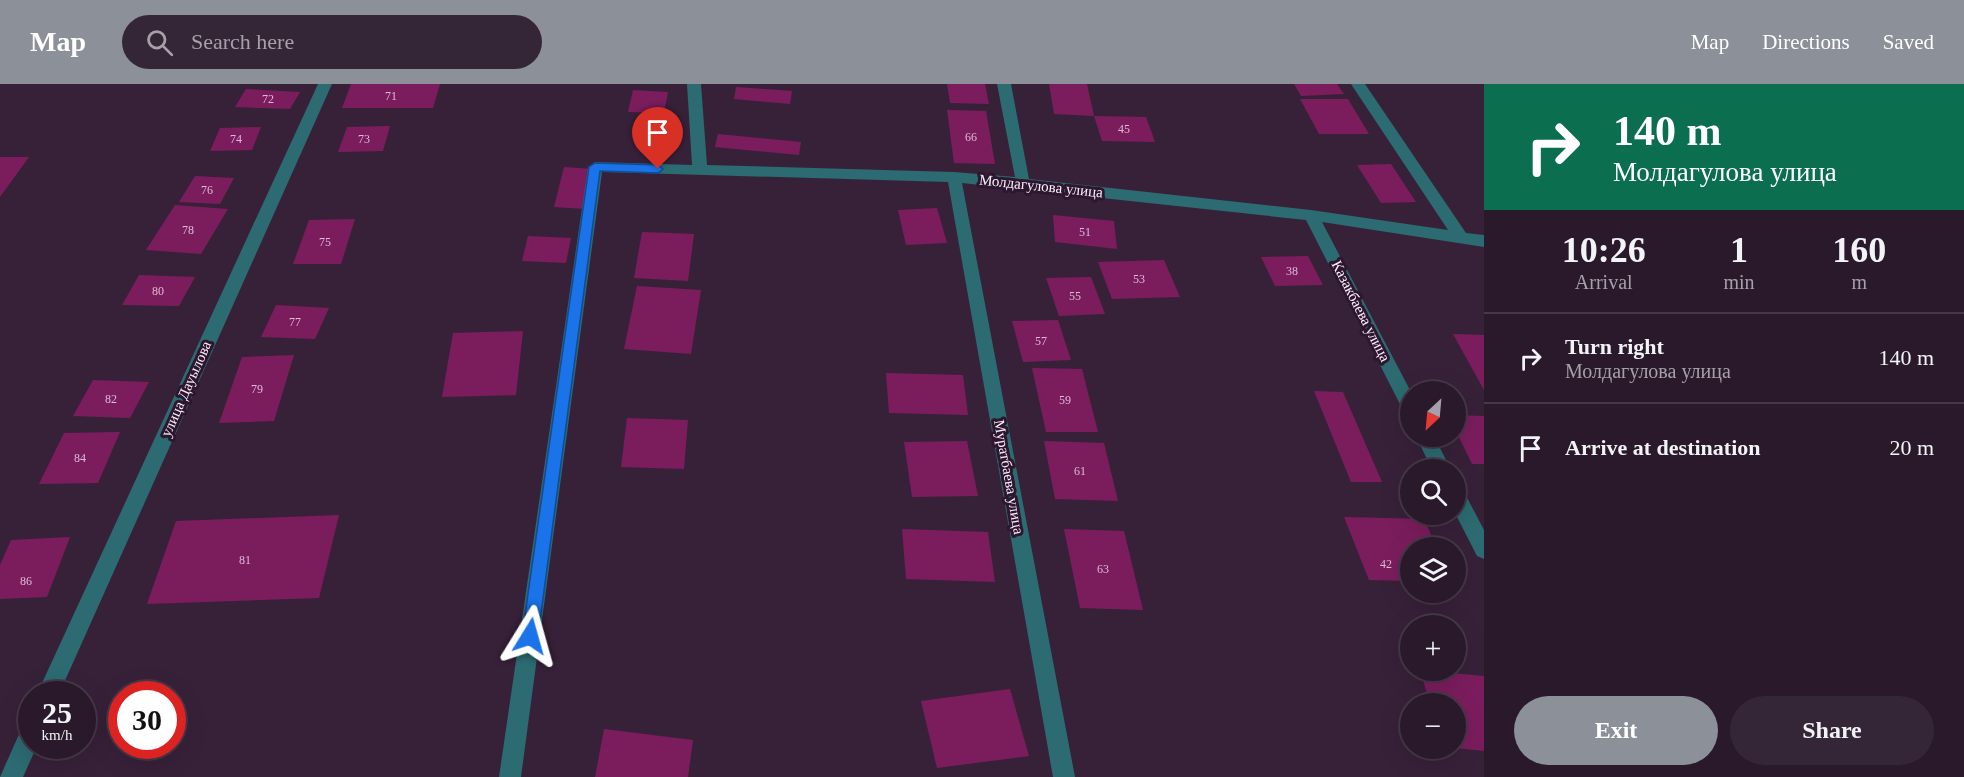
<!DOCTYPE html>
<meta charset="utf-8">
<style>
body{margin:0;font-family:Georgia,serif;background:#352637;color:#f1f3f6;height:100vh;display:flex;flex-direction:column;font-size:22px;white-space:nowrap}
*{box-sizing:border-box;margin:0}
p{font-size:20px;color:#a5a0a9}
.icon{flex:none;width:33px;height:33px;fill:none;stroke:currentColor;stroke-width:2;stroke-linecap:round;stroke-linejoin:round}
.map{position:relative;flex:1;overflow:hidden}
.panel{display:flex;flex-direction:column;background:#29192b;width:480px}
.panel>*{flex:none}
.top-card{background:#0b6e4f;color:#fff;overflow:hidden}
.needle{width:39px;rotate:206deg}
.controls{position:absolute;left:1400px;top:297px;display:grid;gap:12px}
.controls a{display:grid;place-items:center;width:66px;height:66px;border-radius:50%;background:#29192b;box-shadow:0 6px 24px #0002,0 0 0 2px #453847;font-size:30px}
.speed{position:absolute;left:18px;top:597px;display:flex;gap:12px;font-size:30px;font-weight:700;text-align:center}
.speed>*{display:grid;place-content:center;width:78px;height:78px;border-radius:50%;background:#29192b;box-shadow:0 6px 24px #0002,0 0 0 2px #453847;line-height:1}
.speed small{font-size:15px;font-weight:400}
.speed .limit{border:9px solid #d22;background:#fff;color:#111}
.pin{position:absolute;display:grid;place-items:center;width:51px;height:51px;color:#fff;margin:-62px -26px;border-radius:50% 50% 50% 0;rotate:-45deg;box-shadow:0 0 6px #0007}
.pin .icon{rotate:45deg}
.me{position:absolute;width:66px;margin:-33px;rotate:8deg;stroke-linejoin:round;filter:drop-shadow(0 0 4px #0008)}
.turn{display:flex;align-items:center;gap:21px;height:126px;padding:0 30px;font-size:27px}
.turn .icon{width:78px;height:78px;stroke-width:2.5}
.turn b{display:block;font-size:42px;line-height:51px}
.eta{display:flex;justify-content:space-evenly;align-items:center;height:102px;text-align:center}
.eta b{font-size:36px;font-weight:700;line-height:42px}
.action{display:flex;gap:12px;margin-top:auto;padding:12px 30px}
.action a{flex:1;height:69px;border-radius:36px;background:#8c9099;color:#fff;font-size:24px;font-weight:700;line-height:69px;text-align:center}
.action a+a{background:#352637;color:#f1f3f6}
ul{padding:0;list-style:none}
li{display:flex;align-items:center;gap:18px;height:90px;padding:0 30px;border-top:2px solid #453847}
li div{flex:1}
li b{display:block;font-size:22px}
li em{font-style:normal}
header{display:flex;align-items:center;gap:36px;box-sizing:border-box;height:84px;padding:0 30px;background:#8c9099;color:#fff}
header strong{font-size:28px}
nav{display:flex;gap:33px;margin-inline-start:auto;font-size:21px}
.search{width:420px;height:54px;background:#352637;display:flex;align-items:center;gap:15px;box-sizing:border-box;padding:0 21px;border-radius:33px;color:#a5a0a9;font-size:22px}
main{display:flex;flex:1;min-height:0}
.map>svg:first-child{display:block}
.building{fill:#7b1d5d}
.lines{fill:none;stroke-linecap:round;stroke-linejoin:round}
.street{fill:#2b6b71;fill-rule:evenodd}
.route{fill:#1a73e8;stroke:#114b97;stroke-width:1.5}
.labels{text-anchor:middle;stroke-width:6;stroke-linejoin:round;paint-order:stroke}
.number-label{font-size:12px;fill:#dcbad6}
.street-label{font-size:15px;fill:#fceefe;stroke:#2d172f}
</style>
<header>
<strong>Map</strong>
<div class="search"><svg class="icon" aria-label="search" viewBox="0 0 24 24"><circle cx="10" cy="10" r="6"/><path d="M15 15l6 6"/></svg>Search here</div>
<nav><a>Map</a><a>Directions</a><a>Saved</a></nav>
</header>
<main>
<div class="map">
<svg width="1484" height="693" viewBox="0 0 1484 693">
<rect width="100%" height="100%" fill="#372139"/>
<!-- building -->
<path class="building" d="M351,0H440L433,24H342Z
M947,0H985L989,20L950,19Z
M1049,0H1087L1094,32L1054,30Z
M1294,0H1337L1344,10L1301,12Z
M736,3L792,7L790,20L734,15Z
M246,5L300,8L290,25L235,23Z
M633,6L668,8L664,29L628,28Z
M1300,15H1348L1369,50H1319Z
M947,26L986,27L995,80L954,79Z
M1094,32L1146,33L1155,58L1102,57Z
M390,42L383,67L338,68L347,43Z
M261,43L252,66L210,67L220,44Z
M718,50L801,58L799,71L715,63Z
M0,73H29L0,113Z
M1391,80L1416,118L1381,119L1357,81Z
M564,83L594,85L585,125L554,123Z
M195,92L234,94L220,120L179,118Z
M175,121L228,125L201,170L146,166Z
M937,124L947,159L906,161L898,126Z
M1053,131L1114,137L1117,165L1055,158Z
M355,135L341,180H293L309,136Z
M642,148L694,150L688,197L634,194Z
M528,152L571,154L566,179L522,177Z
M1308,172L1323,201L1275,202L1261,173Z
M1164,176L1180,213L1112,215L1098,178Z
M139,191L195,193L179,222L122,221Z
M1091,193L1105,230L1059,232L1046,194Z
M637,202L701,206L691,270L624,265Z
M276,221L329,224L315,255L261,253Z
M1058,236L1071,276L1023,278L1012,237Z
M523,247L516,311L442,313L453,249Z
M1453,250L1484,251V306Z
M294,271L274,337L219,339L242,273Z
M1032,284L1082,285L1098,348H1046Z
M886,289L963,291L968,331L889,329Z
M93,296L149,298L130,334L73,332Z
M1314,307L1343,308L1382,398H1351Z
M1455,331L1484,332V380H1472L1455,345Z
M627,334L688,336L684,385L621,383Z
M120,348L98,399L39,400L64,349Z
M967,357L978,412L912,413L904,358Z
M1044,357L1104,359L1118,417L1055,415Z
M339,431L319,514L147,520L176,437Z
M1344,433L1424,435L1437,464H1410V497L1369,496Z
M902,445L988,448L995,498L906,495Z
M1064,445L1124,447L1143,526L1080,524Z
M70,453L47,513L0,515V481L11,456Z
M1420,586L1484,592V667L1455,664V620H1430Z
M1010,605L1029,672L937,684L921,617Z
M604,645L693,656L688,693H595Z"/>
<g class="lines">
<!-- street -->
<path class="street" d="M318,0H332L59,610H37Z
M687,0H701L707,81L954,88L1015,93L997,0H1011L1029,95L1311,126L1448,146L1351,0H1365L1466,149L1484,151V163L1322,138L1411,308L1410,330L1404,328L1306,136L962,99L1075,693H1053L948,98L602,88L521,693H499L588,83L595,78L692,81Z
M1416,352H1434L1451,386H1432Z
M1455,402L1462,404L1484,446V475L1477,472L1455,429Z
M32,636V662H37L23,693H0L24,639Z"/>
</g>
<!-- route -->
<path class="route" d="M595,79L658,81L663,85L658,89L600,87L538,552L536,558L530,560L524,558L522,552L589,83Z"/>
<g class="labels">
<!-- number labels -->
<g class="number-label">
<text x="391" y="16">71</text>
<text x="268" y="19">72</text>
<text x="1124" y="49">45</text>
<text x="971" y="57">66</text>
<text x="236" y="59">74</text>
<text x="364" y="59">73</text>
<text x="207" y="110">76</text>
<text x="188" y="150">78</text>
<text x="1085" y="152">51</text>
<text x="325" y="162">75</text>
<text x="1292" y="191">38</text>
<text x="1139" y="199">53</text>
<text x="158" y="211">80</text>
<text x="1075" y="216">55</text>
<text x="295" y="242">77</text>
<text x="1041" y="261">57</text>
<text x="257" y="309">79</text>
<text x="111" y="319">82</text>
<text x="1065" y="320">59</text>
<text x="80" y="378">84</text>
<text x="1080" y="391">61</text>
<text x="245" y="480">81</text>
<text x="1386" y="484">42</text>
<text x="1103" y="489">63</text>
<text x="26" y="501">86</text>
</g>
<!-- street labels -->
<g class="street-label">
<text transform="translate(1041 102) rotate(6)" y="5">Молдагулова улица</text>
<text transform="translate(1361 227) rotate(63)" y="5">Казакбаева улица</text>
<text transform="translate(186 305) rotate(-66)" y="5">улица Дауылова</text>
<text transform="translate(1009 393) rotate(80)" y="5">Муратбаева улица</text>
</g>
</g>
</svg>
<div class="controls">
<a><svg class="needle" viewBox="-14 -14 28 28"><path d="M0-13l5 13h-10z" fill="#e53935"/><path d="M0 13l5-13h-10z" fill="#a5a0a9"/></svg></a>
<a><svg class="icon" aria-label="search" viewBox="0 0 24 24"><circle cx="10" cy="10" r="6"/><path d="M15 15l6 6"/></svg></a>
<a><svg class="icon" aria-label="layers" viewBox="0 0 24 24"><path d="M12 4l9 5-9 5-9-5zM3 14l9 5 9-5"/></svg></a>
<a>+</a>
<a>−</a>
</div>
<div class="speed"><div>25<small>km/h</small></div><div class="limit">30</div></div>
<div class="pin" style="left:658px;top:85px;background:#d93025"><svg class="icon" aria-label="arrive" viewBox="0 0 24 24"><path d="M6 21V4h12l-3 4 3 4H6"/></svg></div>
<svg class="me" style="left:530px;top:552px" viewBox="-20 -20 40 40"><path d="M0-17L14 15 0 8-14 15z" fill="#1a73e8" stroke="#fff" stroke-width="4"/></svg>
</div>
<section class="panel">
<div class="top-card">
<div class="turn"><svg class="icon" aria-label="right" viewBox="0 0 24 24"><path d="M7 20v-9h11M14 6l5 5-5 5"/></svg><div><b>140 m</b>Молдагулова улица</div></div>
</div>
<div class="eta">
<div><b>10:26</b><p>Arrival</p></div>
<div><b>1</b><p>min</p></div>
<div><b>160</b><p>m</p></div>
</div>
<ul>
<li><svg class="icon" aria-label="right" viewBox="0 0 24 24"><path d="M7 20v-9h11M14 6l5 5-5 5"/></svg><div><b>Turn right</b><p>Молдагулова улица</p></div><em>140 m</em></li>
<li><svg class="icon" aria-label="arrive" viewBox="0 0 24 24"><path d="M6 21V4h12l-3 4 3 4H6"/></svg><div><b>Arrive at destination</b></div><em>20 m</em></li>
</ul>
<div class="action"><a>Exit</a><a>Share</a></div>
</section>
</main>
